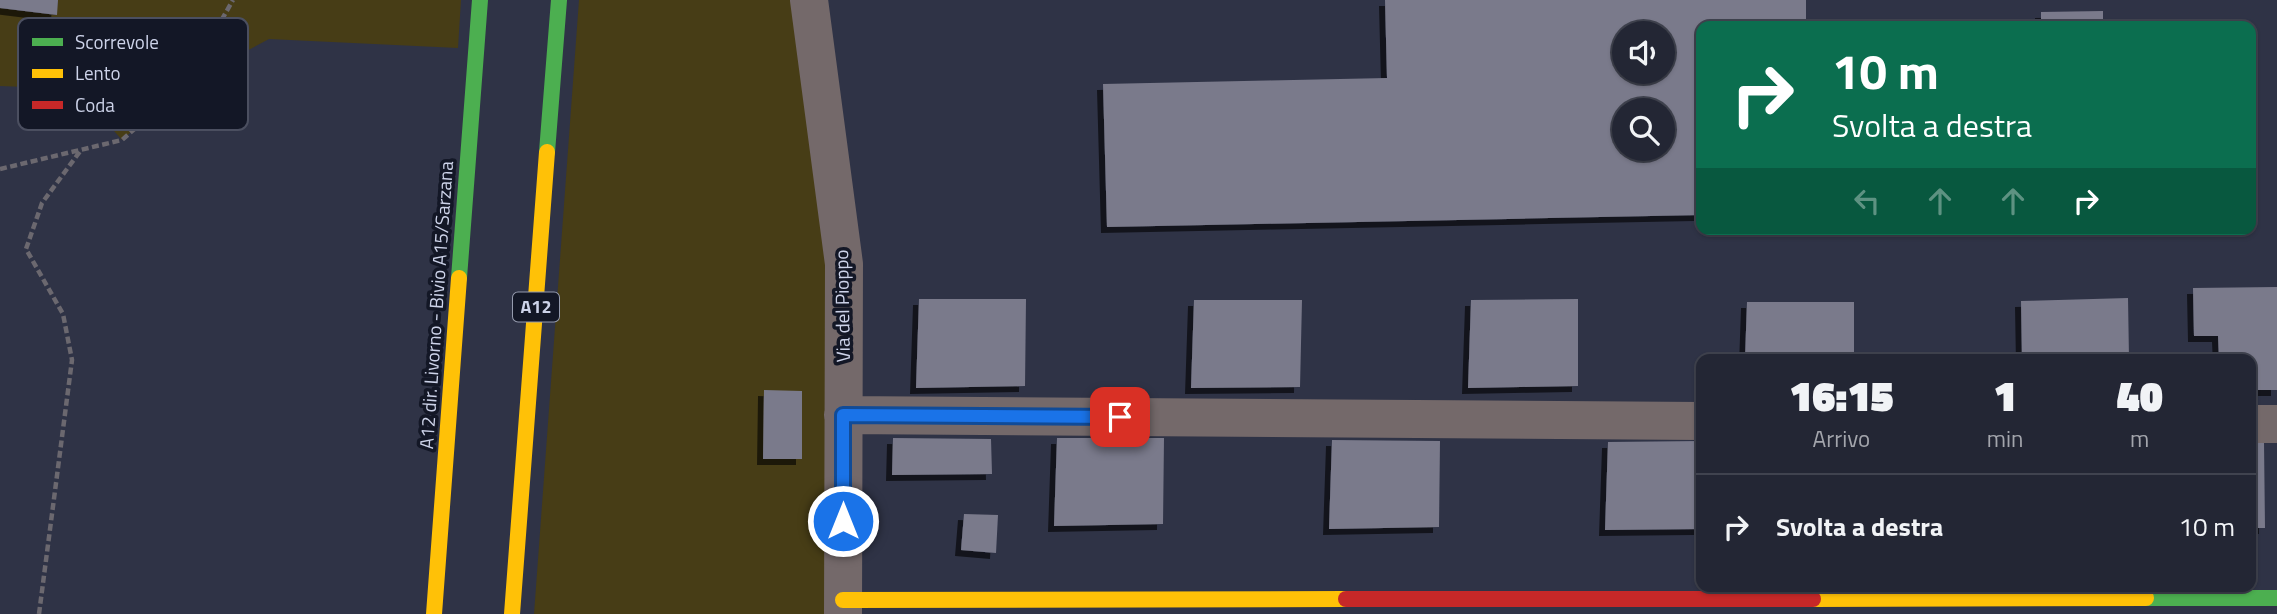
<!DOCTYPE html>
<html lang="it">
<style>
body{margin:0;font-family:"Titillium Web",sans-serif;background:#2b2e3c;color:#f1f3f6;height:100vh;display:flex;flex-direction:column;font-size:26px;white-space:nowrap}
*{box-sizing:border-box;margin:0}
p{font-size:23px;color:#a3a5ac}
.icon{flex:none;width:38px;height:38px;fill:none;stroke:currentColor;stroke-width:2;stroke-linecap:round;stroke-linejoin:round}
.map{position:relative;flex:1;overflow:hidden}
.side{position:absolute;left:1696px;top:354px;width:560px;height:238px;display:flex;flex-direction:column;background:#232634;border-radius:14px;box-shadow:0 2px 5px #0004,0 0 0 2px #40434f}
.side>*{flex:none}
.guide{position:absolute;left:1696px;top:21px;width:560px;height:214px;border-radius:14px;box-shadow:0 2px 5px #0004,0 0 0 2px #40434f;background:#0b6e4f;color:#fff;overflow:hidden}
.buttons{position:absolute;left:1612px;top:21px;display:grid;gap:14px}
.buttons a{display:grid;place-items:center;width:63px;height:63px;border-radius:50%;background:#232634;box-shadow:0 2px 5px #0004,0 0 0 2px #40434f;font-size:35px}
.pin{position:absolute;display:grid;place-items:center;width:60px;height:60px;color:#fff;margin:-30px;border-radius:14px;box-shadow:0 4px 10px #0006}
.me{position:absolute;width:77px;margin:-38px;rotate:0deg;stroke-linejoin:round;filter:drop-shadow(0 0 5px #0008)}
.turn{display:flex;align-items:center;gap:24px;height:147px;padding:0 21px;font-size:32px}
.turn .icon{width:91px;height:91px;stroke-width:2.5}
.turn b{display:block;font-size:49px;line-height:60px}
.lanes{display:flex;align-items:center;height:66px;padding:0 21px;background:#0003;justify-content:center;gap:35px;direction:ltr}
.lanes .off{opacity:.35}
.eta{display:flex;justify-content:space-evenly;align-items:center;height:119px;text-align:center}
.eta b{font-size:42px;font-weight:800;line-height:49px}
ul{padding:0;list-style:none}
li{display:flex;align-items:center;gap:21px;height:105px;padding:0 21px;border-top:2px solid #40434f}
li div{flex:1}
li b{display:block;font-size:26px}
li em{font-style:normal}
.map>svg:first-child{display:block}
.green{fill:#473d16}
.building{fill:#7a7a8b;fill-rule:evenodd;filter:url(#shadow)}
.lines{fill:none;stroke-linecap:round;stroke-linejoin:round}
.path{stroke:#6b686f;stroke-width:4.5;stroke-dasharray:7 3.5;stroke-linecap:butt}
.street{stroke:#74696a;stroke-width:38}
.fast{stroke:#4caf50;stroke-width:16}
.slow{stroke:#ffc107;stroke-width:16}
.jam{stroke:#c62828;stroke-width:16}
.route-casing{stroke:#114b97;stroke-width:18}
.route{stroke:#1a73e8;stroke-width:12}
.labels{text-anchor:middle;stroke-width:7;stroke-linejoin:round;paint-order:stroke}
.shield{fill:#131726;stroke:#959bae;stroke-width:2}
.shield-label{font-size:18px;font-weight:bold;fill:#cdd3e9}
.street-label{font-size:19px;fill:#cdd3e9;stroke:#131726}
.key{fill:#131726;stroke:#4b4f60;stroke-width:2}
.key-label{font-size:19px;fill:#cdd3e9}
</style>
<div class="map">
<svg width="2277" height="614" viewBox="0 0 2277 614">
<defs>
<filter id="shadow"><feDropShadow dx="-6" dy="6" stdDeviation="0" flood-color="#0009"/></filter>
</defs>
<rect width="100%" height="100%" fill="#2f3346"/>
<!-- green -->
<path class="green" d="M58,0H461L458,48L269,39L185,84L122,140L77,89L0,86V8L56,15Z
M579,0H809L844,264L843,614H534Z"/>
<!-- building -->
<path class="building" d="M0,0H58L57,15L0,8Z
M1385,0H1806V26H1701V215L1107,227L1103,84L1387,78ZM1624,33H1662V72H1624ZM1624,110H1662V149H1624Z
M2103,11V26H2041V12Z
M2277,287V390H2250V359H2219L2218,336H2194L2193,288Z
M2128,298L2129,359H2022L2021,301Z
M919,299H1026L1025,386L916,388Z
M1578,299V386L1468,388L1471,300Z
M1194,300H1302L1300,387L1191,388Z
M1747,302H1854V359H1745Z
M764,390L802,391V459H763Z
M893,438L991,439L992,474L892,475Z
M1057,438H1164L1163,524L1054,526Z
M1332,440L1440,441L1439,527L1329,529Z
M1701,441V529L1605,530L1608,442Z
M2250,442H2264L2265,528H2250Z
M964,514L998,515L996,553L961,550Z"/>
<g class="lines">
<!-- path -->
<path class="path" d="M0,169L122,140L185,84L233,0
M39,614L72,360L63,314L26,249L42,203L81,150"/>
<!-- street -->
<path class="street" d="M809,0L844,264L843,614
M843,415L1701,421
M2250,424H2277"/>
<!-- fast -->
<path class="fast" d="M547,152L559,0
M459,278L480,0
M2146,598H2277"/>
<!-- slow -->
<path class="slow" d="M1813,599L2146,598
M843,600L1346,599
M434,614L459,278
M512,614L547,152"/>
<!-- jam -->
<path class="jam" d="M1346,599H1813"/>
</g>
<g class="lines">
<!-- route casing -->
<g class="route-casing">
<path id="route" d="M843,521V415L1120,417"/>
</g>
<!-- route -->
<use href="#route" class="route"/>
</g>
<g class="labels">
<!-- shield labels -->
<rect class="shield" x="513" y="292.5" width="46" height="29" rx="5"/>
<g class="shield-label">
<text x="536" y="313">A12</text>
</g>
<!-- street labels -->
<g class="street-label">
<text transform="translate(436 305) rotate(-86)" y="7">A12 dir. Livorno - Bivio A15/Sarzana</text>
<text transform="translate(842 306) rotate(-91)" y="7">Via del Pioppo</text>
</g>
</g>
<!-- legend -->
<rect x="18" y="18" width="230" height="112" rx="10" class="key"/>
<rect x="32" y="38" width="31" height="8" fill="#4caf50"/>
<rect x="32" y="69" width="31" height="9" fill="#ffc107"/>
<rect x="32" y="101" width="31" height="8" fill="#c62828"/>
<g class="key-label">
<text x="75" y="49">Scorrevole</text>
<text x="75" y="80">Lento</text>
<text x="75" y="112">Coda</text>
</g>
</svg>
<div class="buttons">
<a><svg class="icon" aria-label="sound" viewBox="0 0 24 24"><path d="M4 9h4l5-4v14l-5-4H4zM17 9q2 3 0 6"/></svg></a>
<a><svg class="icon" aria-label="search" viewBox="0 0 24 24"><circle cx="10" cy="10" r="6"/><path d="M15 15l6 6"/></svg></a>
</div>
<div class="pin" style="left:1120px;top:417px;background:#d93025"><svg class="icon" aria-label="arrive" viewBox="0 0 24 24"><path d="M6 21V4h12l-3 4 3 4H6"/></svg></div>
<svg class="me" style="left:843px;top:521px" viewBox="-20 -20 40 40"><circle r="17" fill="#1a73e8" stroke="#fff" stroke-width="3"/><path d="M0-11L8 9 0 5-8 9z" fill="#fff"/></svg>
<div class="guide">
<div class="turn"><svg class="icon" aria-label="right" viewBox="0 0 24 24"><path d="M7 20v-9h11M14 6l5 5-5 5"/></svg><div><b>10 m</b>Svolta a destra</div></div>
<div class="lanes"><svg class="icon off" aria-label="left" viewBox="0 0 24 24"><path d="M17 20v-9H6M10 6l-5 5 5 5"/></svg><svg class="icon off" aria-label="ahead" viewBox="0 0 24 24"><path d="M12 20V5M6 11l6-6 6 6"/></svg><svg class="icon off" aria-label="ahead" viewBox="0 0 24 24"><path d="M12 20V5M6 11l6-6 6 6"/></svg><svg class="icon" aria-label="right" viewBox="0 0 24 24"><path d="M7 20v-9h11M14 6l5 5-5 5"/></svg></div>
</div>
<section class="side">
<div class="eta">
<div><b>16:15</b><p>Arrivo</p></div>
<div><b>1</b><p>min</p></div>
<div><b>40</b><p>m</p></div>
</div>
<ul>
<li><svg class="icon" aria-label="right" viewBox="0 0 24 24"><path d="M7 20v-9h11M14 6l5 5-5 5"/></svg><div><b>Svolta a destra</b></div><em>10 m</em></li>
</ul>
</section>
</div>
